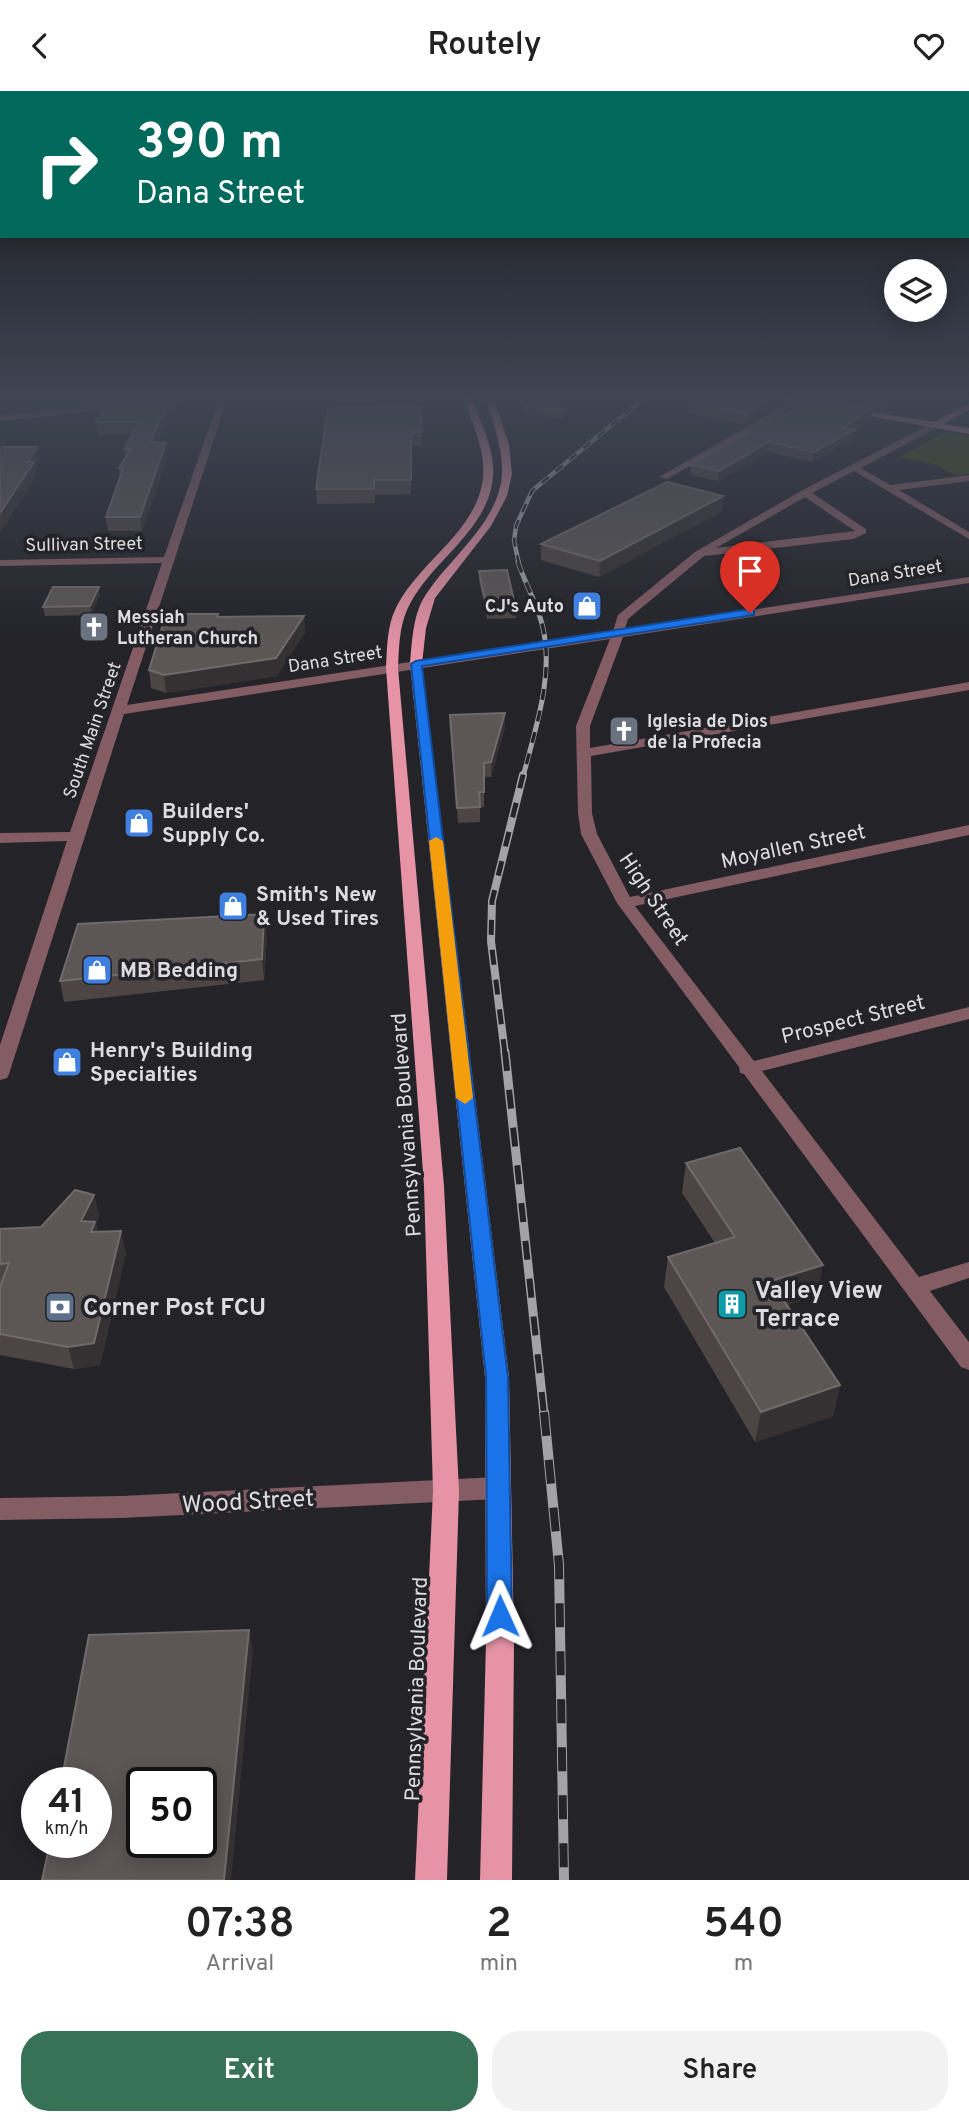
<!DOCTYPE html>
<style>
body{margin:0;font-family:Overpass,sans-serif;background:#f2f2f2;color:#222;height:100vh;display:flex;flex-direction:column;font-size:26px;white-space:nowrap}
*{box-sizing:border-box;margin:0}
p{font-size:23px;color:#767676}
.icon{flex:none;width:38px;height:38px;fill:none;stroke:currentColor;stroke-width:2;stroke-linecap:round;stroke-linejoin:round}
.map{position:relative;height:1789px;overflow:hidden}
.sheet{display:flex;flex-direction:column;background:#fff;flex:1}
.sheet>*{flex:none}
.top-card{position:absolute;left:0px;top:0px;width:970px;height:147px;box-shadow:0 4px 18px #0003;background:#00695c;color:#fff;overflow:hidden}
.tools{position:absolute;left:884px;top:168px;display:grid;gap:14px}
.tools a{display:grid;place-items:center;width:63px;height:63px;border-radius:50%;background:#fff;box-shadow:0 4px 18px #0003;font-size:35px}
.speed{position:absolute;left:21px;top:1676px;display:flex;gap:14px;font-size:35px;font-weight:700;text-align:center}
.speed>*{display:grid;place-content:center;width:91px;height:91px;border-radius:50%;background:#fff;box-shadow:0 4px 18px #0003;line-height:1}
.speed small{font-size:18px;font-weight:400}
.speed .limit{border:4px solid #111;border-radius:10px;background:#fff;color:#111}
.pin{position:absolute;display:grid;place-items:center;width:60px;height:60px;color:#fff;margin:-72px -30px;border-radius:50% 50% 50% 0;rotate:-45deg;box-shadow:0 0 7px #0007}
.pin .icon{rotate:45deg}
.me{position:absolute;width:77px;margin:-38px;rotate:359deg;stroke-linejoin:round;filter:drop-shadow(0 0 5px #0008)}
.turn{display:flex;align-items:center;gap:24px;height:147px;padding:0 21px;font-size:32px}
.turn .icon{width:91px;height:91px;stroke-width:2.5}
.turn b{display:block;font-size:49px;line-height:60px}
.eta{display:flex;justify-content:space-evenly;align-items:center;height:119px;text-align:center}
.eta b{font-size:42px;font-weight:600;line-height:49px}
.action{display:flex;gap:14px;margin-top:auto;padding:14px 21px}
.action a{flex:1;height:80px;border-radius:28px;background:#377257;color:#fff;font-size:28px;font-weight:600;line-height:80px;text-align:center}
.action a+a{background:#f2f2f2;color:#222}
header{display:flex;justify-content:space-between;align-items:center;height:91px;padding:0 21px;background:#fff;font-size:32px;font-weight:600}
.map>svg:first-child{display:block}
.green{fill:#414c0c}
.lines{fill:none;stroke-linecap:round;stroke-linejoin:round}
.minor{fill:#845c64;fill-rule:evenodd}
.major{fill:#e593a5;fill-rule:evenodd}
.rail-far4-casing{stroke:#a3a3a7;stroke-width:4.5}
.rail-far3-casing{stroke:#a3a3a7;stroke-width:5}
.rail-far2-casing{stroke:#a3a3a7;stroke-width:8}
.rail-far1-casing{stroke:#a3a3a7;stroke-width:9}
.rail-casing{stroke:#a3a3a7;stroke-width:10}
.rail-far4{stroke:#232328;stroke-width:2.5;stroke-dasharray:9;stroke-linecap:butt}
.rail-far3{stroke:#232328;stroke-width:3.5;stroke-dasharray:11;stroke-linecap:butt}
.rail-far2{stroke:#232328;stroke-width:5;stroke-dasharray:15;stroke-linecap:butt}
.rail-far1{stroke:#232328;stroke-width:6;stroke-dasharray:19;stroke-linecap:butt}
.rail{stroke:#232328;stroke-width:8;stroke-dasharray:24;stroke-linecap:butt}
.wall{fill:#4c4544}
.shaded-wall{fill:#353132}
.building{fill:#5c5655;stroke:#706b6b;stroke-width:2;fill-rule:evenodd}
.route{fill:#1a73e8;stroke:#114b97;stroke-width:2}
.slow{fill:#f59e0b}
.labels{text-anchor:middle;stroke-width:7;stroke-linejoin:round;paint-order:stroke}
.far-street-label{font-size:18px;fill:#dddde1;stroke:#232328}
.far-poi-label{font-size:18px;font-weight:bold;fill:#dddde1;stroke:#232328;text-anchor:start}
.poi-label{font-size:21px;font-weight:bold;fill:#dddde1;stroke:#232328;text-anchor:start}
.street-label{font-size:21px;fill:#dddde1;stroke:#232328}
.near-poi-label{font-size:24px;font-weight:bold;fill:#dddde1;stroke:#232328;text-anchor:start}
.near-street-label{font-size:24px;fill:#dddde1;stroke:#232328}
</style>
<header><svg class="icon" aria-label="back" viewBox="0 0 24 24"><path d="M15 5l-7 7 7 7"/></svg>Routely<svg class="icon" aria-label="heart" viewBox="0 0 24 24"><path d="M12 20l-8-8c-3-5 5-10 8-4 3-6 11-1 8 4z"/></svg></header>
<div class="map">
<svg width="969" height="1789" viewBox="0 0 969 1789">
<rect width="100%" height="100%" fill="#232328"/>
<!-- green -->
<path class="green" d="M945,341L969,345V383L955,384L937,374L900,366Z"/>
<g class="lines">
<!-- minor -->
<path class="minor" d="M175,308H203L0,330V324Z
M219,308H227L127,614L613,540L618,524L695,461L801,400L934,331H940V335L861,377L890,394L969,384V390L899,399L969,441V448L854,380L812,402L866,438V442L853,448L704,465L628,528L625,538L969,486V492L623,546L590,635V657L969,591V599L591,665L592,722L597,743L630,806L969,734V744L635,815L754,970L969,916V928L762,980L919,1186L969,1171V1187L930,1200L969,1251V1279L961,1276L744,983L740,982L739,976L617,812L581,743L578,722L576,635L610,548L124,623L9,983L7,987L0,989V954L67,750L0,752V742L70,741L162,472L0,475V469L164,466ZM805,406L855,440L716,457Z
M796,308H806L667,388L659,386Z
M497,1386L506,1389L510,1397L506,1405L497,1408L122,1427L0,1429V1407L122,1405Z"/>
<!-- major -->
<path class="major" d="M464,308H472C481,332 495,359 493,385C489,441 428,471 407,519C399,537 399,558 398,577L444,1095L459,1400L447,1789H415L433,1400L424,1095L386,577C387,558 387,536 395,519C417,471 478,441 483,386C486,360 472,332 464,308Z
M486,308H494L509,354L512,383L507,405L491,435L435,507L426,537L422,573L509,1286L514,1550L512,1789H480L486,1550L485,1286L410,573C412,551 413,523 425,505C449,467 500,431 502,382C503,357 493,332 486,308Z
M775,308H792L934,331L969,312V319L943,333L969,337V343Z"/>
<!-- rail-far4 casing -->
<g class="rail-far4-casing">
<path id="rail-far4" d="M519,473L514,450L516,435L532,400L643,308"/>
</g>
<!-- rail-far3 casing -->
<g class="rail-far3-casing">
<path id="rail-far3" d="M518,471C525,493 538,514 543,537C554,586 535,638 523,686"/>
</g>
<!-- rail-far2 casing -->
<g class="rail-far2-casing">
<path id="rail-far2" d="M505,963L491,850L492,810L523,684"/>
</g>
<!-- rail-far1 casing -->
<g class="rail-far1-casing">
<path id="rail-far1" d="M505,961L544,1323"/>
</g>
<!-- rail casing -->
<g class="rail-casing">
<path id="rail" d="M544,1321L559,1474L564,1789"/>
</g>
<!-- rail-far4 -->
<use href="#rail-far4" class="rail-far4"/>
<!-- rail-far3 -->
<use href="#rail-far3" class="rail-far3"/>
<!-- rail-far2 -->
<use href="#rail-far2" class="rail-far2"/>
<!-- rail-far1 -->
<use href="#rail-far1" class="rail-far1"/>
<!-- rail -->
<use href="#rail" class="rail"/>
</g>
<!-- wall -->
<path class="wall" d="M73,308L173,314L158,351L168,365L142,440H108L106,426L120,385L119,377L125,366L124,358L132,343L98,344L96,331L106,312L74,315Z
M825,308H901L882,320L869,318H872L871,328L854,339L853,349L813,371L768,361L718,390L690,384L691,374L825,310Z
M688,312L767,318L745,334L687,322Z
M421,316L422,355H411V403L375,404V412L317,413L316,398Z
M524,316L564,321V328L524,323Z
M723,405L722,420L599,486L541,469V453Z
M479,480L516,518V527L487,528L479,489Z
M100,504L91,524L45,525L43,516Z
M218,523V526L305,541L277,585L166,602L151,597L149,579L182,530Z
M450,624L505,636L491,686H484V716H480V731L458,732Z
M267,844L264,889L64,911L60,890Z
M686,1072L817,1205L787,1214L840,1294L833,1325L755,1351L664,1196L668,1166L715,1152L682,1102Z
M94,1104L99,1125L96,1133L98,1141L126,1162L100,1274L74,1278L0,1264V1138L41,1136Z"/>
<!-- shaded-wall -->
<path class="shaded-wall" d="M73,308H151L74,315Z
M169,308H172L173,314L153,364L151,351Z
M768,308L767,318L745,334L747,323Z
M887,308H901L882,320L884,310Z
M872,318L871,328L846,344L855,339L853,349L813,371L814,361L843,337Z
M769,351L768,361L718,390L719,380Z
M166,352L168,365L142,440L140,426Z
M37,356L40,370L35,378L36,385L0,443V422L28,371Z
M723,405L722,420L599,486L600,470Z
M99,496L100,504L91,524L90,515Z
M304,525L305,541L277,585L166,602L164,584Z
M505,622V636L491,686V671Z
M264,823L267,844L264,889L262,868Z
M94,1104L99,1125L96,1133L101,1153L81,1130Z
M121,1140L126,1162L100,1274L74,1278L68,1256Z
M823,1174L817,1205L765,1221L771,1190Z
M840,1294L833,1325L755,1351L761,1321Z
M249,1539L253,1560L231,1789H224Z"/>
<!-- building -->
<path class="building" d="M116,308H169L151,351L166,352L140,426H106L123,378L119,377L131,358H124L139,331H96L108,309Z
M536,308H559L564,321L524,316Z
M696,308H768L747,323L688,312Z
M813,308L872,318L843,337L855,339L814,361L769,351L719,380L691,374L742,345Z
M871,308H887L884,310Z
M421,316L422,341H411V389H374V398H316L328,317Z
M2,356H37L28,371H34L0,422V359Z
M667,391L723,405L600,470L541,453Z
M507,479L516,518L487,519L479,480Z
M53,496H99L90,515L43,516Z
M184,523H218L217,526L304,525L276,567L164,584L149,579L164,530H182Z
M505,622L491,671L484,672V701H479L480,716L457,717L450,624Z
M264,823L262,868L60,890L78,833Z
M740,1057L823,1174L771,1190L840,1294L761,1321L668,1166L735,1146L686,1072Z
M75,1099L94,1104L81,1130L95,1131L91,1141L121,1140L94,1252L68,1256L0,1243V1196L9,1172L0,1173V1138L41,1136Z
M249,1539L224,1789H42L50,1752H96V1692H61L89,1544ZM142,1692H201V1752H142Z"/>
<!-- sky -->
<linearGradient id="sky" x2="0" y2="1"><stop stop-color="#131316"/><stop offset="0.55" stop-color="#3f4553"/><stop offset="1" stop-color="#3f4553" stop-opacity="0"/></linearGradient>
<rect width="969" height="558" fill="url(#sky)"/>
<!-- route -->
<path class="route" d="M750,518L754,519V524L422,575L508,1286L512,1525L509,1533L500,1536L491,1533L487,1525L486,1286L411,573L416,570Z"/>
<!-- slow -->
<path class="slow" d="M436,746L443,750L473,1007L465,1013L456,1007L429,750Z"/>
<!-- icons -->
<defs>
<g id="shop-square" transform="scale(1.575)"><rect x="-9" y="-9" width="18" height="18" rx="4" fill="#3f7fe0" stroke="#232328"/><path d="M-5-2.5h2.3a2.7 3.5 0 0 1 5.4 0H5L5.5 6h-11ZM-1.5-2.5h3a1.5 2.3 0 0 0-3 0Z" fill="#fff"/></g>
<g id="church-square" transform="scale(1.575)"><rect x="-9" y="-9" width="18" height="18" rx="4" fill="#6b7280" stroke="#232328"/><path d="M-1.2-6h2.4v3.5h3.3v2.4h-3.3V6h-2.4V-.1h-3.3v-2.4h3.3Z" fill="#fff"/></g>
<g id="building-square" transform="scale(1.575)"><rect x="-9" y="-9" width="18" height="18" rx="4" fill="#0f9aa8" stroke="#232328"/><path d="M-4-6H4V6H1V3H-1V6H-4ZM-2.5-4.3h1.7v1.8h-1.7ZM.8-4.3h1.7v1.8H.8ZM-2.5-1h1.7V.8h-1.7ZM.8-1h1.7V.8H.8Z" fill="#fff"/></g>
<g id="bank-square" transform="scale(1.575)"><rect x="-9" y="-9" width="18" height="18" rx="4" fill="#5c6f8a" stroke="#232328"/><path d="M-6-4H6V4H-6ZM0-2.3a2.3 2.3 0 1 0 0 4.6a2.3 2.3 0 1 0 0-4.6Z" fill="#fff"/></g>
</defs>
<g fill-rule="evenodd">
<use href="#shop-square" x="587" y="515"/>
<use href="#church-square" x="94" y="536"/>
<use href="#church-square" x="624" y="640"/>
<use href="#shop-square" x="139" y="732"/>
<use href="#shop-square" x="233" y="815"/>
<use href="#shop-square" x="97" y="879"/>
<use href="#shop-square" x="67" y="971"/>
<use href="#building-square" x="732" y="1213"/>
<use href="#bank-square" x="60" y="1216"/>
</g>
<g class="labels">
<!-- far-street labels -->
<g class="far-street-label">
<text transform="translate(84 453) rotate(-1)" y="6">Sullivan Street</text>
<text transform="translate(895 482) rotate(-9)" y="6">Dana Street</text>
<text transform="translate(335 568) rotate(-9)" y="6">Dana Street</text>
<text transform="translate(92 639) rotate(-71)" y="6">South Main Street</text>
</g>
<!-- far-poi labels -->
<g class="far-poi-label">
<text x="564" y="521" text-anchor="end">CJ's Auto</text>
<text x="117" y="532">Messiah<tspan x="117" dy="21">Lutheran Church</tspan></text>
<text x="647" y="636">Iglesia de Dios<tspan x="647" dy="21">de la Profecia</tspan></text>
</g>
<!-- poi labels -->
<g class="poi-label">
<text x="162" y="727">Builders'<tspan x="162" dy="24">Supply Co.</tspan></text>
<text x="256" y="810">Smith's New<tspan x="256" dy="24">&amp; Used Tires</tspan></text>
<text x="120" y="886">MB Bedding</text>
<text x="90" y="966">Henry's Building<tspan x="90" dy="24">Specialties</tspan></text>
</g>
<!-- street labels -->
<g class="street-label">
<text transform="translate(793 755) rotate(-12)" y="7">Moyallen Street</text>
<text transform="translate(654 808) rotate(56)" y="7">High Street</text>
<text transform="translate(853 928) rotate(-14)" y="7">Prospect Street</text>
<text transform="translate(406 1034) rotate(-94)" y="7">Pennsylvania Boulevard</text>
<text transform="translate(416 1598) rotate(-88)" y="7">Pennsylvania Boulevard</text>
</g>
<!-- near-poi labels -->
<g class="near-poi-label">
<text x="755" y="1207">Valley View<tspan x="755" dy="28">Terrace</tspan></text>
<text x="83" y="1224">Corner Post FCU</text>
</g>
<!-- near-street labels -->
<g class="near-street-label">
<text transform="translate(248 1410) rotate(-3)" y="8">Wood Street</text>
</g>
</g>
</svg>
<div class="tools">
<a><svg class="icon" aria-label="layers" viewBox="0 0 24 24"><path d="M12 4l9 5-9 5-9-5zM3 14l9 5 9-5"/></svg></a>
</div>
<div class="speed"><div>41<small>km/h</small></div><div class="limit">50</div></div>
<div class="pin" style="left:750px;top:522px;background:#d93025"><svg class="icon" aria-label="arrive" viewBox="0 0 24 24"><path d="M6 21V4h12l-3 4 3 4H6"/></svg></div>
<svg class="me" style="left:500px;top:1525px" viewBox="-20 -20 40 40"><path d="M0-17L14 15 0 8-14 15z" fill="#1a73e8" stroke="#fff" stroke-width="4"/></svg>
<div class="top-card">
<div class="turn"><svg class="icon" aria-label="right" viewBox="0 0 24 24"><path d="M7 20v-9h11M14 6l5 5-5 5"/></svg><div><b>390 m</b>Dana Street</div></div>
</div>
</div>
<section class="sheet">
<div class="eta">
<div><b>07:38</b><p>Arrival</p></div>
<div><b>2</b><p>min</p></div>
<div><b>540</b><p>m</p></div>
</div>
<div class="action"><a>Exit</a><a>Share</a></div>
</section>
